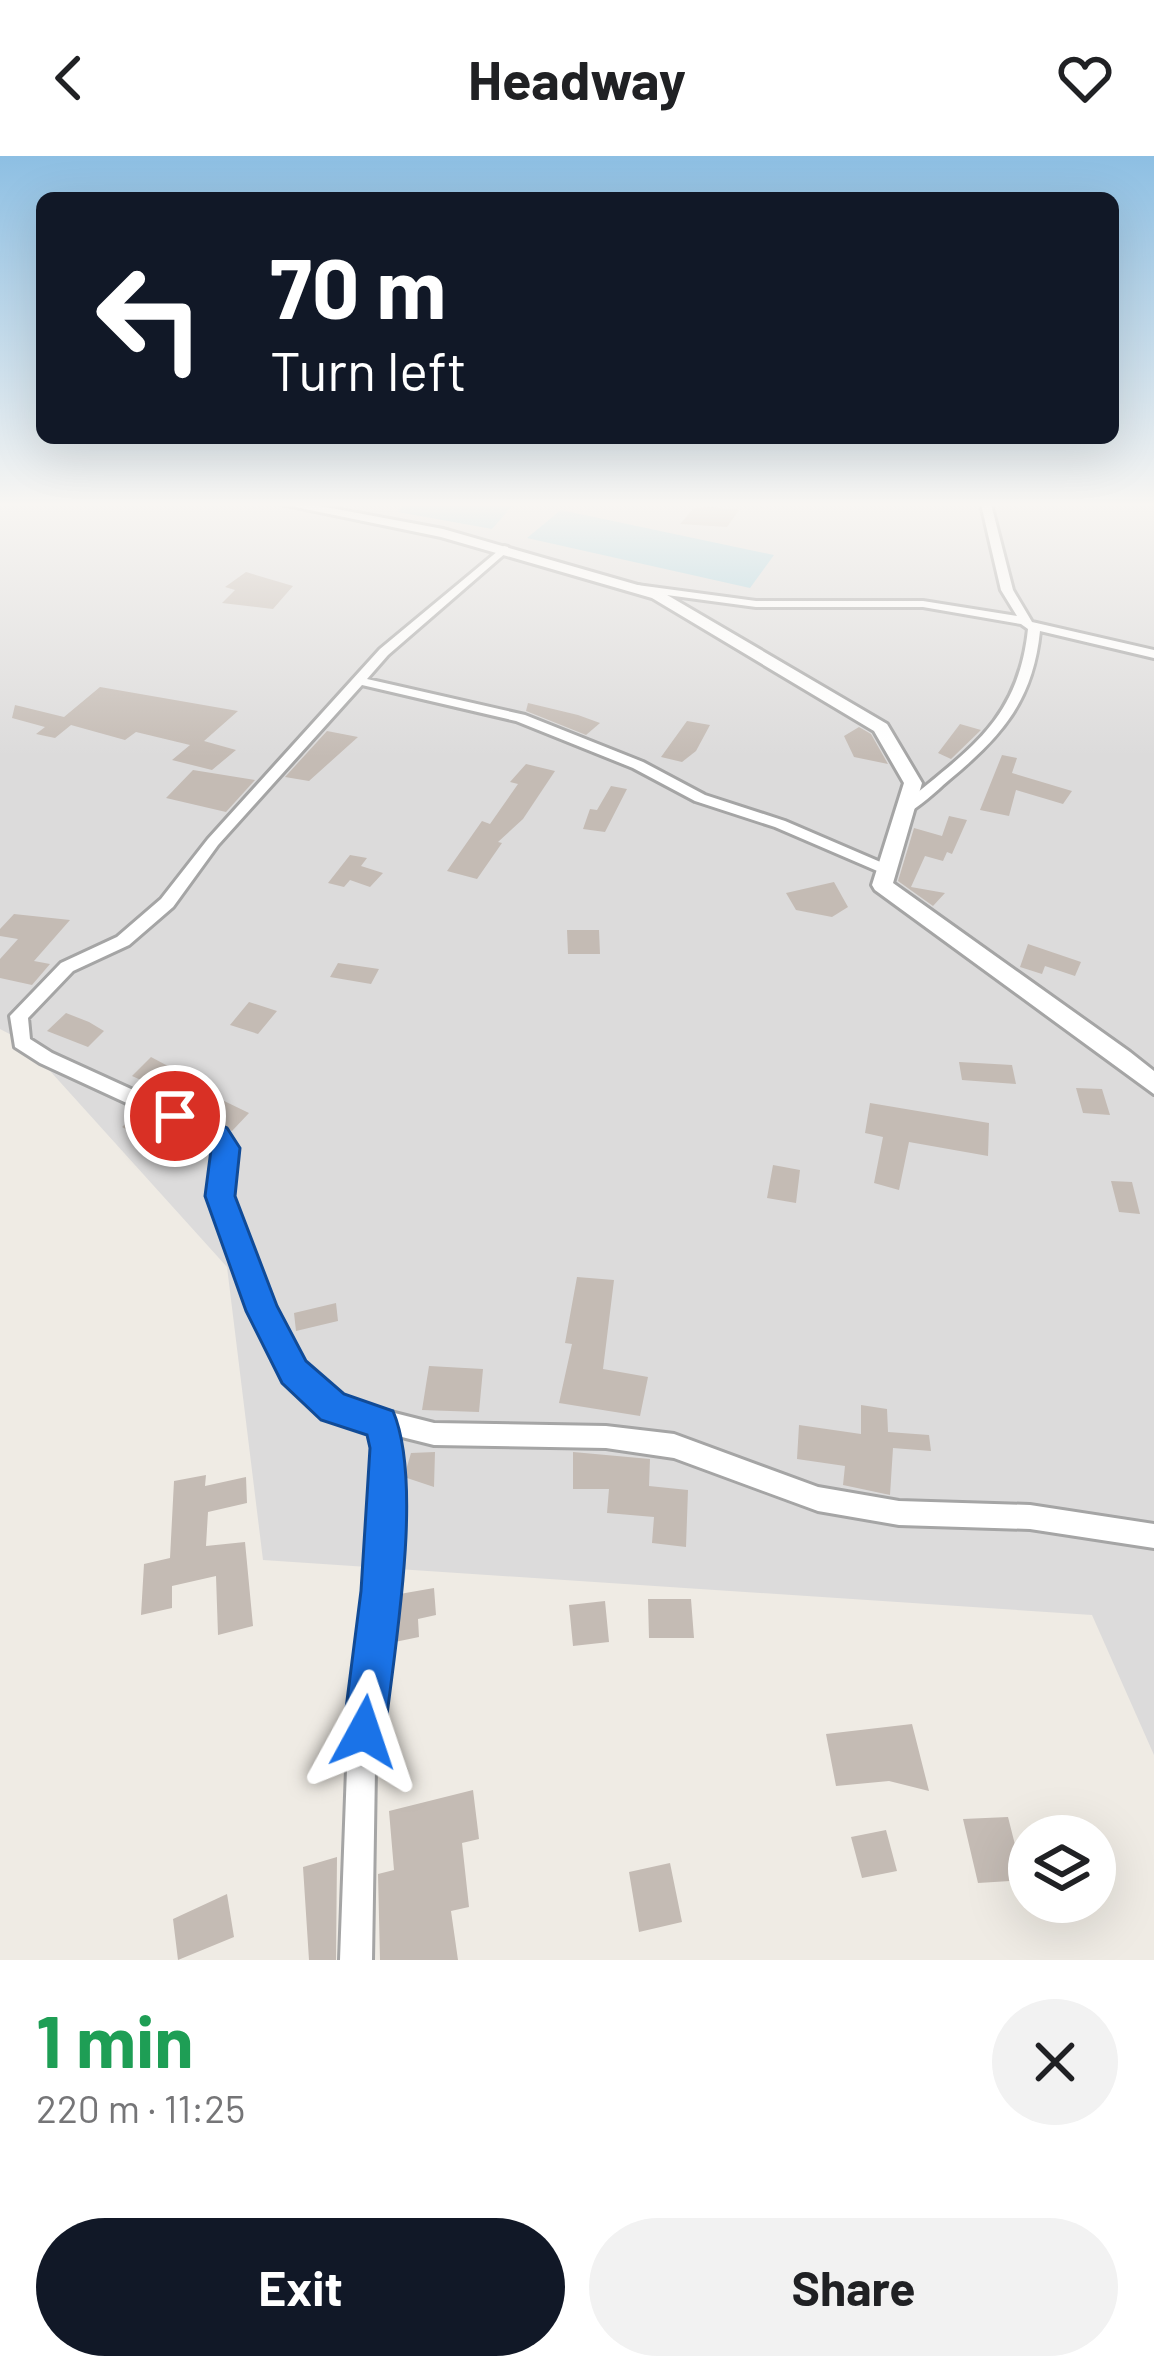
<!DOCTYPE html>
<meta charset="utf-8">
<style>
body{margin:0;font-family:Barlow,sans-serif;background:#f2f2f2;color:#202124;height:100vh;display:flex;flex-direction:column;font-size:45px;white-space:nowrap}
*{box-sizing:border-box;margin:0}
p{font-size:39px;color:#757577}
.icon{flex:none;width:66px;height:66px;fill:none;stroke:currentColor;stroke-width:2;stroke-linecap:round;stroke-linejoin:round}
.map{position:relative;height:1804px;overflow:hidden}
.details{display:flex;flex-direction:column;background:#fff;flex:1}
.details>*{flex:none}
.top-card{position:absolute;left:36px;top:36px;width:1083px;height:252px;border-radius:18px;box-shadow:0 12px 48px #0002;background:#111827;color:#fff;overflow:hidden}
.buttons{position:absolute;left:1008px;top:1659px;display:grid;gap:24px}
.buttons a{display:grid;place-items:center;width:108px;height:108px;border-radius:50%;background:#fff;box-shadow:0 12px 48px #0002;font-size:60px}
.pin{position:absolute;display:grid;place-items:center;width:102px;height:102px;color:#fff;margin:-51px;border:6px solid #fff;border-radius:50%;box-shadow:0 3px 12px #0007}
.me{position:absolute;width:132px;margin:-66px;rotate:5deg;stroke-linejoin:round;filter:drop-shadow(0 0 9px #0008)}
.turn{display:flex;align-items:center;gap:42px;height:252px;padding:0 36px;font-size:54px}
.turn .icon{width:156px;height:156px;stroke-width:2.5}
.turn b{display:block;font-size:84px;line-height:102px}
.round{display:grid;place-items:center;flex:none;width:126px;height:126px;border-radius:63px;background:#f2f2f2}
.summary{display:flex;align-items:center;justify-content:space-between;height:204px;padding:0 36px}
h1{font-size:72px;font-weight:700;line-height:90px;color:#1e9e55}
.button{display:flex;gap:24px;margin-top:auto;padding:24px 36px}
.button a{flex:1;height:138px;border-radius:72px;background:#111827;color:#fff;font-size:48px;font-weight:700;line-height:138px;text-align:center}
.button a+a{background:#f2f2f2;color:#202124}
header{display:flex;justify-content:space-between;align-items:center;height:156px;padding:0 36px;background:#fff;font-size:54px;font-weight:700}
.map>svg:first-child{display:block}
.residential{fill:#dcdbdb}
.water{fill:#a5d0dc}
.building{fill:#c4bbb4}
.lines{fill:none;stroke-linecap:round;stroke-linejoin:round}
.minor-casing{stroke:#a5a5a5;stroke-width:6}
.tertiary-casing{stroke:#a5a5a5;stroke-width:6}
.minor{fill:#fff;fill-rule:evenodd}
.tertiary{fill:#fff;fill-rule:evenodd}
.route{fill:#1a73e8;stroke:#114b97;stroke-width:3}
</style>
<header><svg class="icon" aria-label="back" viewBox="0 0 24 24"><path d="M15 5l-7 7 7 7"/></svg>Headway<svg class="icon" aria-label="heart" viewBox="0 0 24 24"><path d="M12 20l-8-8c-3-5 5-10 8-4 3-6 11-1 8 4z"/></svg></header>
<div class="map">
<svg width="1154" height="1804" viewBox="0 0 1154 1804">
<rect width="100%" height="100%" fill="#efebe4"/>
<!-- residential -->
<path class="residential" d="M0,348H1154V1599L1092,1459L263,1404L227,1111L23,885L0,873Z"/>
<!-- water -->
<path class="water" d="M404,348H514L492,373L398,356Z
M561,354L774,399L750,432L527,382Z"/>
<!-- building -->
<path class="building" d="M711,351L739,354L727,371L680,368L694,352Z
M246,416L293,430L273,453L222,447L235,434L225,431Z
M100,531L238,555L204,585L236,594L212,614L172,604L190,589L136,576L125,584L71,569L55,582L36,578L45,571L12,562L15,549L64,561Z
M528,547L578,559L600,567L586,579L526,555Z
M687,565L710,569L696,595L682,606L661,601Z
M960,568L981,574L951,603L938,597Z
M859,571L871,578L888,608L854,601L844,580Z
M327,575L358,581L309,625L285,621Z
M1002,599L1017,602L1012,617L1072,635L1063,648L1016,634L1009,660L980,654Z
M526,608L555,615L523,663L498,686L502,687L477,723L447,715L482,665L490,668L518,628L510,626Z
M193,614L255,624L226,656L166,642Z
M611,630L627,633L605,676L583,673L590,653L597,654Z
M949,660L967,664L952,698L947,696L943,705L925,700L911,731L945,737L933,750L898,725L914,672L942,680Z
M350,699L367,702L361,710L383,717L370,731L350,724L344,731L328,727Z
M834,726L848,751L832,761L796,754L786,737Z
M14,758L70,764L34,805L50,808L32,829L0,822V803L18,783L0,780V773Z
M567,774H599L600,798H568Z
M1028,788L1081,806L1075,820L1045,810L1042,818L1020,811Z
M338,807L379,813L371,828L330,821Z
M249,846L277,855L258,878L230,869Z
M66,857L89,866L104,875L88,891L47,875Z
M151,901L196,925L191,929L249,957L232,975L156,940L161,933L132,920Z
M959,906L1012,909L1016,928L962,924Z
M1076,932L1102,933L1110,959L1083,957Z
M870,947L989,967L988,1000L909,986L899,1034L874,1027L883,981L865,977Z
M137,957L173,974L156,990L122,971Z
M773,1009L800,1014L796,1047L767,1042Z
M1111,1025L1132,1026L1140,1058L1119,1056Z
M577,1121L614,1124L603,1213L648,1221L640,1260L559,1247L572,1188L565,1187Z
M336,1147L338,1165L296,1175L294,1157Z
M429,1210L483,1213L479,1256L422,1254Z
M861,1249L887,1253L888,1276L929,1279L931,1295L893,1292L890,1339L843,1329L845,1310L797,1303L799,1269L861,1278Z
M435,1296L434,1331L404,1321L411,1297Z
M573,1296L650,1303L649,1330L688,1334L686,1391L652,1387L654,1361L607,1357L609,1333H573Z
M206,1319L205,1330L246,1321L247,1347L208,1356L206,1390L245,1386L253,1470L218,1479L216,1420L172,1430V1452L141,1459L144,1408L170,1402L174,1325Z
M434,1432L436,1459L418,1463L419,1481L390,1487L394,1439Z
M648,1443H691L694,1482H649Z
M605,1445L609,1486L573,1490L569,1449Z
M912,1568L929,1635L889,1625L836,1630L826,1578Z
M473,1634L479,1683L462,1687L469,1751L451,1755L458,1804H380L378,1718L394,1714L389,1655Z
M1008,1661L1024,1724L978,1727L963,1663Z
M886,1674L897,1715L862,1722L851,1681Z
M337,1701L336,1804H309L303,1711Z
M670,1707L682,1766L639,1776L629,1716Z
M227,1738L234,1781L178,1804L173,1763Z"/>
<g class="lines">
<!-- minor casing -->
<g class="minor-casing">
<path id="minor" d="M981,348H991L1013,434L1032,466L1154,494V502L1040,475C1033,545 1001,581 949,624C935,636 920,651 904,659L899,658V652C966,595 1018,567 1028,473L1021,468L923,451H756L637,435L631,432L637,429L756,445H923L1017,460L1001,434Z
M504,390L508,391V395L388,499L367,523L525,559L643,606L705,639L785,665L892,711V717H882L775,671L695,645L633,612L516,565L362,529L218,689L173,751L129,789L73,815L28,862L30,883L52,897L223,975L236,992L230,1039L272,1152L302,1209L339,1243L434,1267L606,1270L674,1278L818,1331L899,1345L1030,1349L1154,1368V1392L1030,1373L899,1369L818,1355L674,1302L606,1292L434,1289L394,1279L400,1319L375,1613L372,1804H340L347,1613L376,1319L369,1272L325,1260L286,1223L251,1155L210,1039L216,994L209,985L40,907L15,891L10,860L61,807L117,781L161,743L208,683L380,493Z"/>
</g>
<!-- tertiary casing -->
<g class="tertiary-casing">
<path id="tertiary" d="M281,348H309L443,373L662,436L887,568L922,627L893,727L1130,896L1154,915V938L875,734L872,729L904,627L874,575L652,442L441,381Z"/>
</g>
<!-- minor -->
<use href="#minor" class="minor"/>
<!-- tertiary -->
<use href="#tertiary" class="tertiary"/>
</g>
<!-- sky -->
<linearGradient id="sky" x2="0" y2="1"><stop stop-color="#8dbfe3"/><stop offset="0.58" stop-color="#f8f6f3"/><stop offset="1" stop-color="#f8f6f3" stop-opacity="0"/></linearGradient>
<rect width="1154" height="601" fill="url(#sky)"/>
<!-- route -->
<path class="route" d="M175,949L227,972L240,992L235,1040L277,1150L306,1205L344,1238L393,1255C424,1328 394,1494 385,1576L379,1591L364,1598L349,1591L343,1576L361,1435L370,1292L367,1279L321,1264L282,1227L246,1155L205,1040L211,994L161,960Z"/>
</svg>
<div class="buttons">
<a><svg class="icon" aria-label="layers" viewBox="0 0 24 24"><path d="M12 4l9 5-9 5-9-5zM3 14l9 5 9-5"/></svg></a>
</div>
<div class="pin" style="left:175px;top:960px;background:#d93025"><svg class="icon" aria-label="arrive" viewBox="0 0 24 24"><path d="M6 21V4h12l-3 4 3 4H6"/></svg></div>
<svg class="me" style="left:364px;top:1576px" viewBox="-20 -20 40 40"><path d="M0-17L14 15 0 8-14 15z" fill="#1a73e8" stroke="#fff" stroke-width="4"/></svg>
<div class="top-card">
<div class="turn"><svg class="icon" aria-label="left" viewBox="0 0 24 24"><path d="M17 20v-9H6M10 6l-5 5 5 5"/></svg><div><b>70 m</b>Turn left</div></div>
</div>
</div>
<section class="details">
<div class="summary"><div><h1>1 min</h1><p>220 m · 11:25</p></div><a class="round"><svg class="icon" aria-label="close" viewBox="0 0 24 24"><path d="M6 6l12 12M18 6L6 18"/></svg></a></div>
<div class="button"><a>Exit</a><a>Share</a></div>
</section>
